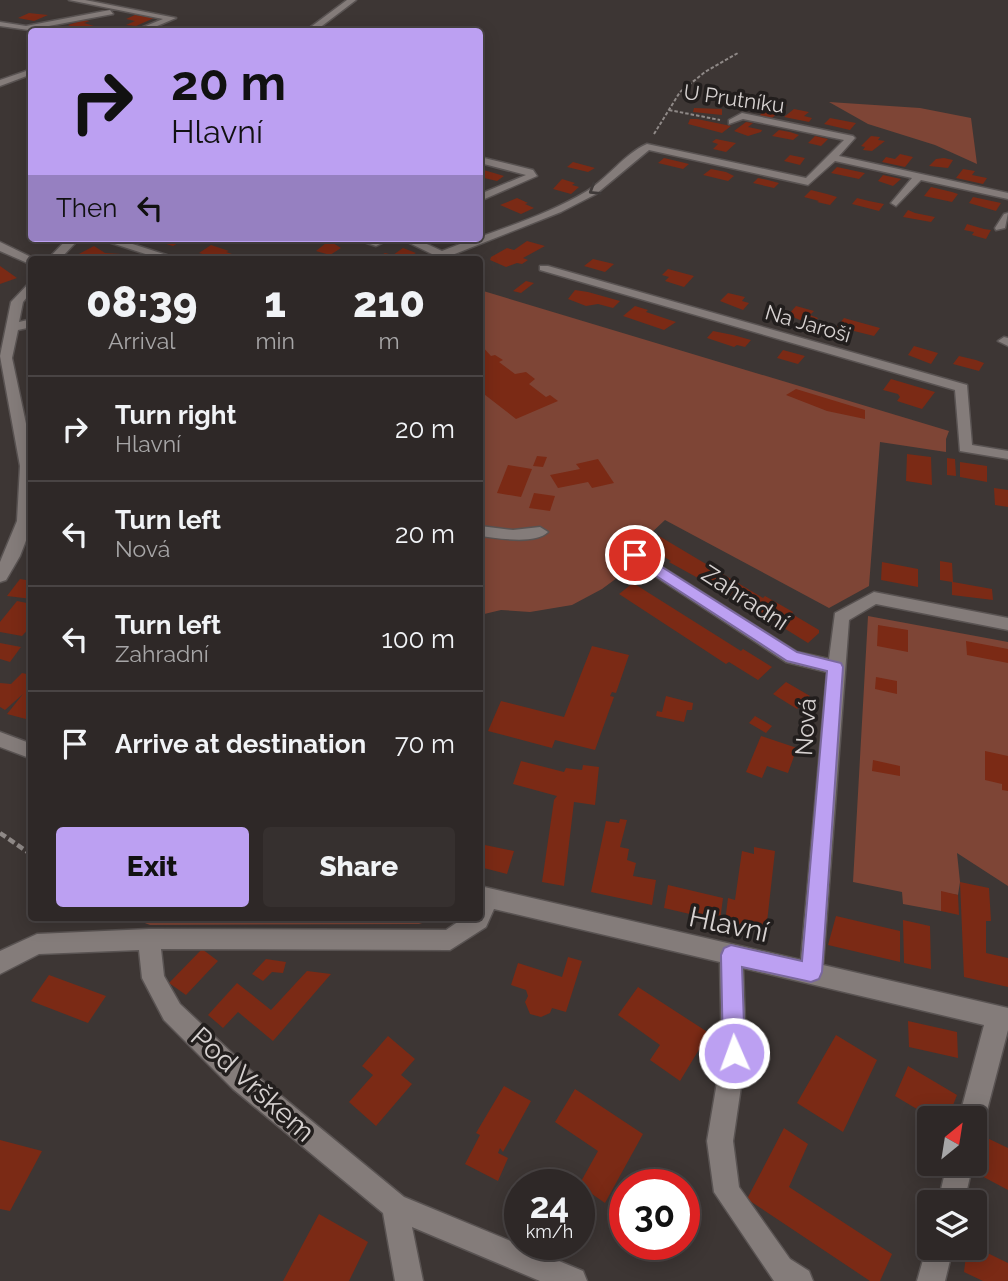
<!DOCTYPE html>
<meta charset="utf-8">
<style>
body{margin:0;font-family:Raleway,sans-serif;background:#36302f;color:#f1f3f6;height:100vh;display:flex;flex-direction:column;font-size:26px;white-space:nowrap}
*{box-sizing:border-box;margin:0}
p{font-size:23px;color:#a7a6a7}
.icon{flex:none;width:38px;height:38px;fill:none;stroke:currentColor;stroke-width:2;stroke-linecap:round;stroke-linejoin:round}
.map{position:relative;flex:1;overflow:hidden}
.sheet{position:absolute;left:28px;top:256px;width:455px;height:665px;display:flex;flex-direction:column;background:#2e2827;border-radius:7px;box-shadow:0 4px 18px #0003,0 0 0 2px #494444}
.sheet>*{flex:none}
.banner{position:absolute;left:28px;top:28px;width:455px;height:214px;border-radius:7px;box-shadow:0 4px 18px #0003,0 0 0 2px #494444;background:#bca0f2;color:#111;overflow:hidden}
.needle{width:46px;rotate:30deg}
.fabs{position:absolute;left:917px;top:1106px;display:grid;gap:14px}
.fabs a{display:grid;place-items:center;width:70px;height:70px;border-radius:7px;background:#2e2827;box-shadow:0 4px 18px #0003,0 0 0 2px #494444;font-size:35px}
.speed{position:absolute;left:504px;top:1169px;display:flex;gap:14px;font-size:35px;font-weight:700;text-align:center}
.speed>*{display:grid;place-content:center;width:91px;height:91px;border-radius:50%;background:#2e2827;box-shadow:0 4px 18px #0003,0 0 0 2px #494444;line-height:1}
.speed small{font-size:18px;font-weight:400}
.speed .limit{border:10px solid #d22;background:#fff;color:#111}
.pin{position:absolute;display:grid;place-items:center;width:60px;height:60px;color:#fff;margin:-30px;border:4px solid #fff;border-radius:50%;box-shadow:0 2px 7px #0007}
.me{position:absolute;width:77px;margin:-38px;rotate:358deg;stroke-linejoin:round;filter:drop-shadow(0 0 5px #0008)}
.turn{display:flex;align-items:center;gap:24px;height:147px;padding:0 28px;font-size:32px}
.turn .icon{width:91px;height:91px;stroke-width:2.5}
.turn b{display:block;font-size:49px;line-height:60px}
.then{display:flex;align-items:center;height:66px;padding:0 28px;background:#0003;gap:14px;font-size:26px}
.eta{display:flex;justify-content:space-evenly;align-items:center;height:119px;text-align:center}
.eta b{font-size:42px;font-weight:800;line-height:49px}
.cta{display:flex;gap:14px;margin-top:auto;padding:14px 28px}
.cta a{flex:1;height:80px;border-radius:7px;background:#bca0f2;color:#111;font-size:28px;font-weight:800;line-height:80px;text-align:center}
.cta a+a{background:#36302f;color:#f1f3f6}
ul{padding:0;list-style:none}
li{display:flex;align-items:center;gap:21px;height:105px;padding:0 28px;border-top:2px solid #494444}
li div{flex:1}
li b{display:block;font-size:26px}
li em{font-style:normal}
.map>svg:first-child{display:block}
.green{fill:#7e4536}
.building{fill:#7b2a15}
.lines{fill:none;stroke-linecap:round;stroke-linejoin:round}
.minor-casing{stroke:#595352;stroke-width:3}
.path-far1{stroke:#8f8987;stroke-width:2;stroke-dasharray:3.5 2;stroke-linecap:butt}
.path{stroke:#8f8987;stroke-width:4.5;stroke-dasharray:7 3.5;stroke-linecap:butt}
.minor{fill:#847c7a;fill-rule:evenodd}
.oneway{stroke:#3f3a39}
.route{fill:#bca0f2;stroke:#7a689d;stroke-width:2}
.labels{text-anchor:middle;stroke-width:7;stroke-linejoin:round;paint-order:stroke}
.far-street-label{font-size:21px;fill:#d6d1d0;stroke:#221e1d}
.street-label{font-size:24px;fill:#d6d1d0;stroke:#221e1d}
.near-street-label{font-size:28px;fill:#d6d1d0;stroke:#221e1d}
</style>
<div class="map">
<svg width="1008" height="1281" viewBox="0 0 1008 1281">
<rect width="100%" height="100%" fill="#3d3634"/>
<!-- green -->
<path class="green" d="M829,102L920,108L971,118L977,164L935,145L868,124Z
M480,290L949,431L946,439V452L880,442L869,586L829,608L665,520L634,549L625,572L602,589L572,605L530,612L501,610L480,615Z
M868,616L1008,642V886L957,853L960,882L958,895L941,892V911L903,904L902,892L853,882Z
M129,917H441L419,924L150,925Z"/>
<!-- building -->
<path class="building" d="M29,13L38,14L48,15L34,21L18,18Z
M135,15L154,18L136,26L126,25L135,21L126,19Z
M84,20L90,21L84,23L94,26L80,31L68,25Z
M722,97L738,100L740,102L732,107L717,104Z
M770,102L787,105L772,118L759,116L763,112H759L771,106L767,105Z
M694,108L722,109V115L693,112Z
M794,109L809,112L804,116L812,118L809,122L784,117Z
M830,118L856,123L850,130L824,124Z
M690,119H697L731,126L722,133L688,124Z
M746,122L753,123L748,127L762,130L761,132L748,136L734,131Z
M779,130L790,132L799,135L793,140L772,136Z
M815,136L828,139L821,146L808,143Z
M871,136L880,137L878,140L885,141L872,151L863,150L865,147L861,146Z
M716,139L736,143L726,152L713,149L718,144L712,142Z
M900,154L913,157L905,167L882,162L886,157L895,159Z
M790,155L805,158L800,165L784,161Z
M664,158L681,162L689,164L683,169L658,163Z
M944,158L953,160L948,168L929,166L936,159Z
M573,162L595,168L588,172L567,167Z
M837,167L865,173L859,179L831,173Z
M480,169L494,173L504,176L497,181L480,177Z
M711,169L726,172L734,176L728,181L703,175Z
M963,169L975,171L972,175L987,178L983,184L956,178Z
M883,175L901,179L893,186L878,181Z
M758,178L768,180L779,183L774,188L753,183Z
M562,179L575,183L572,185L579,187L571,194L553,189Z
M931,187L952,192L958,194L952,202L924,196Z
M811,190L827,194L837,197L830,205L817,202L819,201L804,197Z
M973,197L1001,203L996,211L969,203Z
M517,198L528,203L525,204L534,208L521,214L500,205Z
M857,198L869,201L884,204L879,211L852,204Z
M908,210L915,213L935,217L931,222L903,217Z
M967,224L984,229L991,230L986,239L972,235L974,232L964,230Z
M164,238H187L173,246L163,243L168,240Z
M527,241L545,246L523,258L528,260L522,264L517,263L506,267L490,260L491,257L507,248L514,250Z
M326,243H333L341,248L330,255L316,251Z
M211,245L229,251L226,252L232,254L219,259L199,253Z
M94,246L105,253L121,254L113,259L77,255Z
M403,248L416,253L405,259H374L385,253L393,255Z
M593,259L614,264L605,272L584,266Z
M0,266L17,278L0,284Z
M668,269L694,276L684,287L665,281L669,277L662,275Z
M526,281L534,283L521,293L513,291Z
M575,290L588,292L620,301L613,308L598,304L586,306L568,299Z
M728,293L745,297L742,301L749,303L743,310L720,301Z
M635,306L648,310L646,312L676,322L664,330L623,316Z
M796,306L814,311L810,315L818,318L812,325L788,315Z
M844,318L880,328L874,336L850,330L835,329Z
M713,331L733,335L751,340L745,347L737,345L734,347L707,338Z
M480,344L491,356L495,355L503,360L499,362L515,374L526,372L535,379L529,384L546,397L550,395L558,401L516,419L480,391Z
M914,346L938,353L931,364L908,355Z
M783,350L805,356L798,364L777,358Z
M959,356L976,360L984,363L979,371L953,364Z
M891,379L935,392L922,409L897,401L900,397L898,394L883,390Z
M796,389L865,410V419L827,411L786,395Z
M907,454L931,457L932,485L906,481Z
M537,456L547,457L543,467L533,466Z
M947,458L955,459L956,476L947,475Z
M598,459L614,483L592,488L588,482L558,488L550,475L580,469L576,464Z
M960,462L987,466V482L960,477Z
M508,465L532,469L521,497L497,493Z
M994,488L1008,490V507L995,505Z
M534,493L555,496L550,511L529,508Z
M659,536L763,598L765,596L793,612L792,614L819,630V633L808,643L779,625L781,624L669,562L671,561L646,546Z
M940,561L952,563L953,582L992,589L993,600L952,595V582L940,580Z
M882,562L918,569V587L881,580Z
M20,579L32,581V599L7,596Z
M633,583L741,651L743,649L772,667L758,680L729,662L726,664L619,594Z
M17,601L32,604V625L22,636L0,632V622Z
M878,625L908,630V652L877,646Z
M966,641L1008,649V663L967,655Z
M0,643L21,647L10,662L0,659Z
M592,646L629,655L616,693L612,692L610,696L614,697L595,750L555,740L552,748L488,731L501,701L564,717Z
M22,673L32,675V711L26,719L7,714L23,694L5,710L0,707V683L11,684Z
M876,677L897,681V694L875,689Z
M786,682L810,696L797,709L773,694Z
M666,696L693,703L692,710H687L684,722L656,716L657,711L662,712Z
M755,716L772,726L766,733L749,723Z
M761,736L797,748L788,773L767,766L762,778L746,772Z
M985,751L1008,756V791L1002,790V784L985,780Z
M873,760L900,766V776L872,771Z
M521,761L564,772L566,768L582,770L583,765L599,767L595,805L574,802L564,886L542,882L554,800L557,796L513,784Z
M620,819L627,820L620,847L629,849L627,860L636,863L633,876L656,880L652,905L591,892L606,821L619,823Z
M480,844L514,851L507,874L480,867Z
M754,847L775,851L766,931L725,922L728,898L735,900L742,851L754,854Z
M960,882L989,888L991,921H986V953L1008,958V987L964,977Z
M668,885L723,898L720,921L664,908Z
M941,891L958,895L959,915L941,911Z
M836,916L900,931V962L828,945Z
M903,920L930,926L931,969L904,963Z
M202,949L218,961L186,995L169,983Z
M568,957L582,961L566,1012L552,1008L550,1013L541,1017L530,1014L525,1002L528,996L526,990L511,985L518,963L562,977Z
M266,959L286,962L283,973L272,972L263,981L252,974Z
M307,971L331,974L273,1041L238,1012L223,1028L208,1015L237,983L271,1010Z
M49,975L106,996L88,1023L31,1001Z
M638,987L709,1033L680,1081L650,1060L660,1045L618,1015Z
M908,1021L957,1032L958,1058L909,1047Z
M836,1035L877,1060L843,1132L797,1103Z
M388,1036L415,1059L401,1075L412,1084L376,1126L349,1102L373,1075L362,1066Z
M908,1066L957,1095L948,1118H932L895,1096Z
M504,1086L531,1101L503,1152L500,1148L498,1153L508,1158L498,1181L465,1164L480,1135L476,1133Z
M575,1089L643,1134L605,1203L579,1185L598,1151L555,1122Z
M784,1128L808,1144L789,1187L892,1254L880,1281H870L747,1199Z
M983,1136L1008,1148V1190L978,1174Z
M0,1140L42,1151L10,1211L0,1209Z
M319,1214L368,1242L349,1281H283Z
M975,1247L1008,1263V1281H983L964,1272L967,1248Z"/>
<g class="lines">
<!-- minor casing -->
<g class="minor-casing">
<path id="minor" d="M69,0H85L176,18L143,32H131L163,19Z
M347,0H356L314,32H304Z
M110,10L113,14L38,28L43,32L0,26V22L26,26Z
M32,69V74L0,86V80Z
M742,113L853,136L855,138L839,156L1008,193V199L921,180L896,206L891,203L912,178L835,161L808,185L649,150L596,194L561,212L447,257L425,259L432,254L399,238H414L442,251C490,232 542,218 587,191C608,178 624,154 647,144L806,178L844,140L743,119L729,124V120Z
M480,157L533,170L537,176L480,201V194L526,175L480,163Z
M1008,213L1005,228L996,230L995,228L1004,214Z
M68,238H80L60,259H48Z
M96,238H114L179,259H161Z
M352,238H392L376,246Z
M0,242L35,259H32V265L0,251Z
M540,266H548L967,385L972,445L1008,451V459L960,451L955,390L540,270Z
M32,280V291L23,302L19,322L32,319V327L18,330L12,358L32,452V525L20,556L6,580L0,582V562L17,521L20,466L0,356L11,302Z
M1004,337L1008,338V346L998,341Z
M480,526L513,530L540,527L548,532C535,545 497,538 480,536Z
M635,550L797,652L829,659L835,613L874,592L1008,618V630L876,604L849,620L823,965L1008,1008V1030L985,1118L981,1127L975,1129V1118H959L984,1025L743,968L746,1053L733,1141L739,1187L790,1259L809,1271L813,1281H774L714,1192L707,1141L722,1053L720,962L494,909L486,927L450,950L161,949L164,976L180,1004L251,1071L404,1197L583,1271L587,1281H540L412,1227L423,1281H395L383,1213L233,1089L164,1020L142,978L139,950L39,954L0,974V951L37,934L149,929L446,930L465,917H480V886L801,960L827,672L786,662L629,559L627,555Z
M0,732L32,744V759L0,747Z
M947,1164H973L964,1202H938Z
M929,1239V1248H953L945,1281H917Z"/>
</g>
<!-- path-far1 -->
<path class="path-far1" d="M669,110L720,120
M654,134L680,92L705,72L738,53"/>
<!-- path -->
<path class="path" d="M0,833L32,855"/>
<!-- minor -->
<use href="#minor" class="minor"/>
</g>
<!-- one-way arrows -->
<defs><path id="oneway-chevron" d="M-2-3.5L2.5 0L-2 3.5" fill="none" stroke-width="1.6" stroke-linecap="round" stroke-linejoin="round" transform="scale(1.75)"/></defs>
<use class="oneway" href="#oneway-chevron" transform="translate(594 190) rotate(148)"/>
<!-- route -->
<path class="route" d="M635,550L797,652L841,663L843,667L822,972L819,979L811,982L742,967L745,1053L741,1060L734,1063L726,1060L723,1053L721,955L724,948L731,945L802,961L827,671L787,661L630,559L628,555Z"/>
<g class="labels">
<!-- far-street labels -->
<g class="far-street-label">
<text transform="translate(734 99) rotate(8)" y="7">U Prutníku</text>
<text transform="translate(808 324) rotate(16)" y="7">Na Jaroši</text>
</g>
<!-- street labels -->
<g class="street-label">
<text transform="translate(745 598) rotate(33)" y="8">Zahradní</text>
<text transform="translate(806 727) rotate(-86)" y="8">Nová</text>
</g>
<!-- near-street labels -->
<g class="near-street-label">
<text transform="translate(729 924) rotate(12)" y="10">Hlavní</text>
<text transform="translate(253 1084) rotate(42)" y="10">Pod Vrškem</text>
</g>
</g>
</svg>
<div class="fabs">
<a><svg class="needle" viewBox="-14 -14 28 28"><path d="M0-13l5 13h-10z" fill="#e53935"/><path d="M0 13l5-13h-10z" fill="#a7a6a7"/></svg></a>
<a><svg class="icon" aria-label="layers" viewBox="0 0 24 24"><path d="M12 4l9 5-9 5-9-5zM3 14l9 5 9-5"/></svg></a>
</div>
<div class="speed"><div>24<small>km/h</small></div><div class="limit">30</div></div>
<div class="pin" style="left:635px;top:555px;background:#d93025"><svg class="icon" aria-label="arrive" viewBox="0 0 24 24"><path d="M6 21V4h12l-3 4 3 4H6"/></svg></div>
<svg class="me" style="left:734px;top:1053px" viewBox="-20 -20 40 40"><circle r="17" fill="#bca0f2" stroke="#fff" stroke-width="3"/><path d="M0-11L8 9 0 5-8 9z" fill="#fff"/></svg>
<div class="banner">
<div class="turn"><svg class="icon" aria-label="right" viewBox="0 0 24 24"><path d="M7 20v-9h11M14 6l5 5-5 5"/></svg><div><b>20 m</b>Hlavní</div></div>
<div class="then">Then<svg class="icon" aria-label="left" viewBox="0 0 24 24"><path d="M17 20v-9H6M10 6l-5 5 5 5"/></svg></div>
</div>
<section class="sheet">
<div class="eta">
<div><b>08:39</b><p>Arrival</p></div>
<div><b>1</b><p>min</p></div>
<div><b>210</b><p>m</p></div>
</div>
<ul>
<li><svg class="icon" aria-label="right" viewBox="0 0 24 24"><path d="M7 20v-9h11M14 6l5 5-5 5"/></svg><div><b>Turn right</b><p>Hlavní</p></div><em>20 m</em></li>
<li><svg class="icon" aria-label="left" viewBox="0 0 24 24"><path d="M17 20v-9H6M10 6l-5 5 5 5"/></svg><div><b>Turn left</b><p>Nová</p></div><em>20 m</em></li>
<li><svg class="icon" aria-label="left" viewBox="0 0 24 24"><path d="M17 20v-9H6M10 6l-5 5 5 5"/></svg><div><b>Turn left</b><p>Zahradní</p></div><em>100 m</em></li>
<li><svg class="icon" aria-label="arrive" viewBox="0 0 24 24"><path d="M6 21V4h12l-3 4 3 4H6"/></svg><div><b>Arrive at destination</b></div><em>70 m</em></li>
</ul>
<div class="cta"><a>Exit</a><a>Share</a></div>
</section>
</div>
